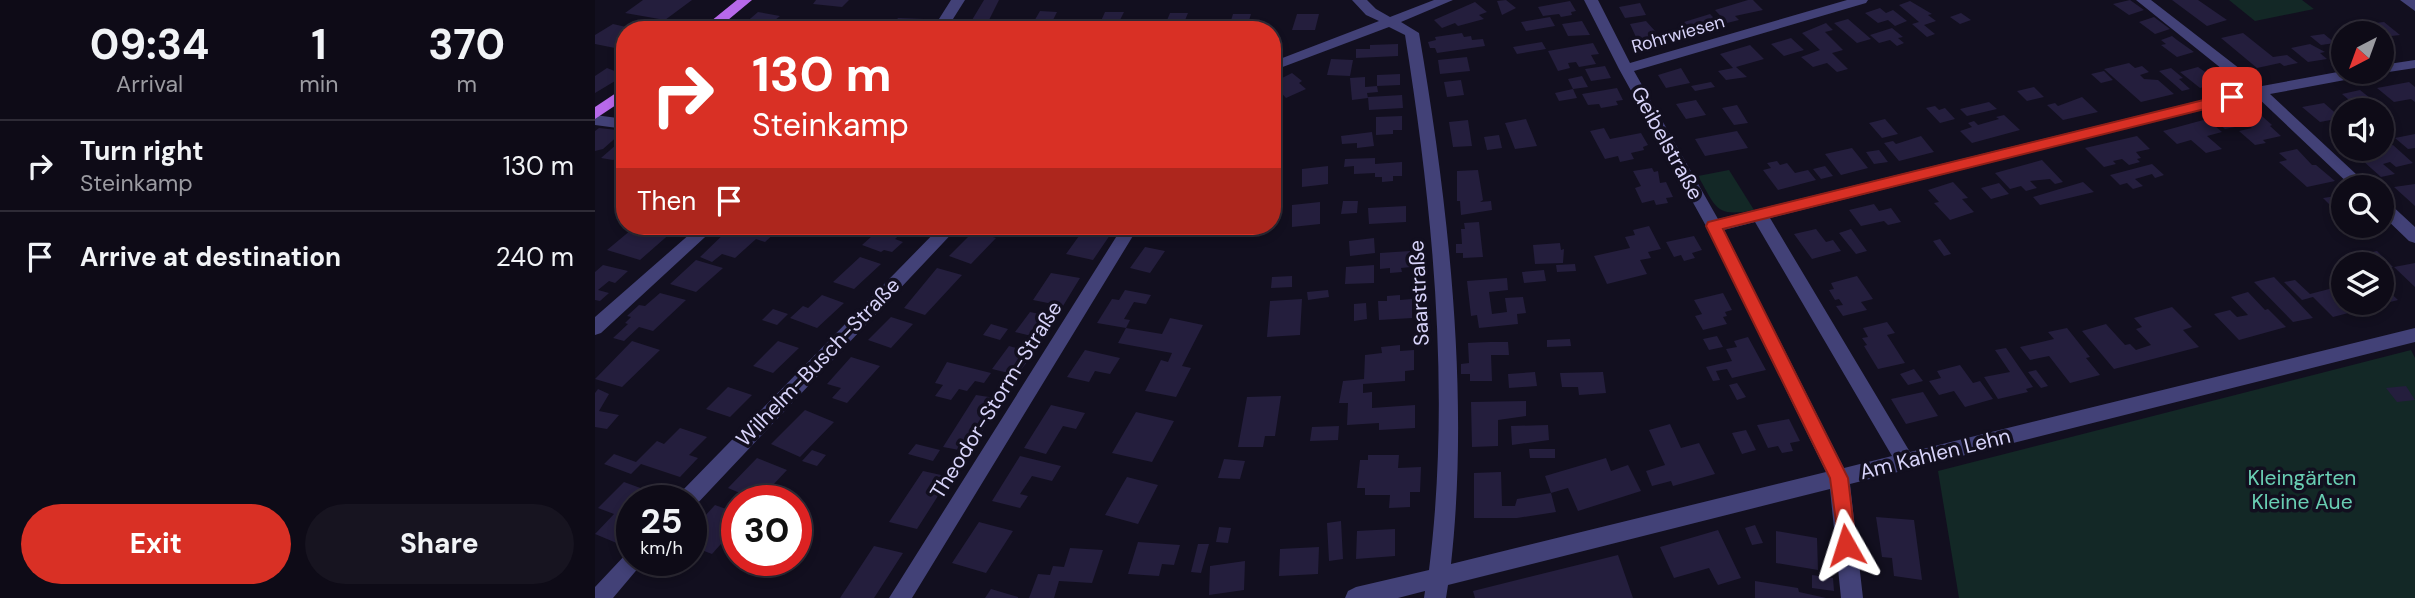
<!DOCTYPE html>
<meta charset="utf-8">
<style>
body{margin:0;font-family:"DM Sans",sans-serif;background:#171420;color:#f1f3f6;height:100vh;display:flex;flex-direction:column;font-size:26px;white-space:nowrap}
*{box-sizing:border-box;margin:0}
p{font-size:23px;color:#9b9ba1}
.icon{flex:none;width:38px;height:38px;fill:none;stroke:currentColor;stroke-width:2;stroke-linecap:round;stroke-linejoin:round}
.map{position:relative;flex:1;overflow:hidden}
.drawer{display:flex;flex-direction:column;background:#0e0b17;width:595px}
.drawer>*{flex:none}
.top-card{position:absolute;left:21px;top:21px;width:665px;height:214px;border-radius:28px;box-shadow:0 4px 10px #0003,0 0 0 2px #2e2b36;background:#d93025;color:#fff;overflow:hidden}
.needle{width:46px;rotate:221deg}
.buttons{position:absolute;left:1736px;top:21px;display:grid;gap:14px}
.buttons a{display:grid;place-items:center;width:63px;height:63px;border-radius:50%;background:#0e0b17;box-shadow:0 4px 10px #0003,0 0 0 2px #2e2b36;font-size:35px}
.speed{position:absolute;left:21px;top:485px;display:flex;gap:14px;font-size:35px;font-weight:700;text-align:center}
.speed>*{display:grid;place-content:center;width:91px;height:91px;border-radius:50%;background:#0e0b17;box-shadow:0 4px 10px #0003,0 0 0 2px #2e2b36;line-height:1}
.speed small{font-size:18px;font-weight:400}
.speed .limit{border:10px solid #d22;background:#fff;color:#111}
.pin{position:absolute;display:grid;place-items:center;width:60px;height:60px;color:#fff;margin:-30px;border-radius:14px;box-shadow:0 4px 10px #0006}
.me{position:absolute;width:77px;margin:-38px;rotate:354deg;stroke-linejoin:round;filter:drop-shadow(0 0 5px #0008)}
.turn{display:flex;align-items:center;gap:24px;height:147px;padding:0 21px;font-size:32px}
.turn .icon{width:91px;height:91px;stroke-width:2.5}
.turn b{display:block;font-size:49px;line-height:60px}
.then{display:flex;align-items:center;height:66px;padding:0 21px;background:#0003;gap:14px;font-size:26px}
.eta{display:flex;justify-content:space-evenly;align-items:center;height:119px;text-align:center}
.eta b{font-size:42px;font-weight:700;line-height:49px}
.primary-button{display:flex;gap:14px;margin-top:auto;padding:14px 21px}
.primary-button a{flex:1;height:80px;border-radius:42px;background:#d93025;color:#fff;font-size:28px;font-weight:700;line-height:80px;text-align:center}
.primary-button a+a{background:#171420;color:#f1f3f6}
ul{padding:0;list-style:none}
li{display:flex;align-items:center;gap:21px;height:91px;padding:0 21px;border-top:2px solid #2e2b36}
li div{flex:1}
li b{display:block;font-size:26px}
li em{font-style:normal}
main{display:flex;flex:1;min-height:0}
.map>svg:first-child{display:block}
.green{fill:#132826}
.building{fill:#241e3d}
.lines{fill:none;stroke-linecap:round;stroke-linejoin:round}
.minor{fill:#424177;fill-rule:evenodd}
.major{fill:#b769ea;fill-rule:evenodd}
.route{fill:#d93025;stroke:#8d1f18;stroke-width:2}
.labels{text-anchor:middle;stroke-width:7;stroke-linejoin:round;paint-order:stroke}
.far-street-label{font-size:18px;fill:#d7d3f9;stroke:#120f1f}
.street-label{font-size:21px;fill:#d7d3f9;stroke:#120f1f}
.park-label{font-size:21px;fill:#69ceb3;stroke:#120f1f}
</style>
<main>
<section class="drawer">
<div class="eta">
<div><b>09:34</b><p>Arrival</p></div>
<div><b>1</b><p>min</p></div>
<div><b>370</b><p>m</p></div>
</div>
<ul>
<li><svg class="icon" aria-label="right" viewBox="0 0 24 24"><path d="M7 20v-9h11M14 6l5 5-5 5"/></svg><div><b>Turn right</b><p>Steinkamp</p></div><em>130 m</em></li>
<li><svg class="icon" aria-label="arrive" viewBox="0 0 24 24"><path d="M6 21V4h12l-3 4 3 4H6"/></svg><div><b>Arrive at destination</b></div><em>240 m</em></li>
</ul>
<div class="primary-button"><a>Exit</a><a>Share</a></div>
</section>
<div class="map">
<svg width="1820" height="598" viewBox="0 0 1820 598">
<rect width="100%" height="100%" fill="#120f1f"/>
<!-- green -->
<path class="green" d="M1634,0H1707L1719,9L1660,21Z
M1134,170L1159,210C1120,218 1121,207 1103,176Z
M1816,350L1820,358V598H1364L1343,471Z"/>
<!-- building -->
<path class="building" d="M48,0H97L70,20L30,13Z
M221,0H254L247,7L218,4Z
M389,0H404L389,30H371Z
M911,0L921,8L907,15L902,1Z
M1153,0H1158L1168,10L1140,16L1144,20L1132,23L1120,10Z
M1535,0L1549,10L1534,15L1518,4Z
M1577,0H1603L1632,20L1612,26Z
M975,1L981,11L976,12L977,15L966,17L964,14L948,16L943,7Z
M1315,1L1337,14L1333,15L1341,21L1329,25L1340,34L1332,37L1317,24L1324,22L1304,5Z
M880,2L892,12L884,15L889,19L863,26L860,23L847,28L839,20Z
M1045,3L1051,15L1030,18L1024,7Z
M1285,8L1291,13L1298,10L1312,21L1300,26L1293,20L1283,23L1270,13Z
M445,11L462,12L453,30H434Z
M163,12L185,16L170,28L148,29L153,25L149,24Z
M510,12H529L520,30H502Z
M575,13H593L586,30H568Z
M1366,13L1376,20L1365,24L1355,17Z
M638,14H656L651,30H633Z
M702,14H724L720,30H697Z
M1115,14L1126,25L1100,33L1089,22Z
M955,17L960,26L931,31L926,22Z
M1559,17L1575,29L1560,34L1544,22Z
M303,18L329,19L322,30H295Z
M1253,19L1276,39L1262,43L1239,23Z
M987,21L995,35L973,36L967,24Z
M1051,21L1060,31L1066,43L1045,46L1035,24Z
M1789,22L1805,35L1787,37V33H1781L1770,24Z
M1231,23L1238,30L1230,32L1248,50L1237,53L1253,69L1242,72L1232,63L1218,67L1206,57L1225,50L1207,33Z
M18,24L40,29L30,30V50L0,44V35Z
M1297,28L1308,37L1303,38L1309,43L1302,46L1295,40L1284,43L1275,35Z
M867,33L869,37L876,36L877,40L888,39L890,46L842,53L840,48H835L833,42L841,40L840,37Z
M1648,33L1678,57L1692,55L1703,63L1689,66L1685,63L1662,68L1626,38Z
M1729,34L1740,43L1726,45L1715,36Z
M1577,36L1582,40L1599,52L1582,57L1566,45L1571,44L1566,40Z
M1196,38L1209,50L1189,56L1176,44Z
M947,42L951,49L922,54L918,47Z
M998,43L1004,54L996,55L1001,64L984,67L981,62L973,63L975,68L963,71L953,51Z
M803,44V56L761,58V49H775V45Z
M1715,44L1730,52L1725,53L1732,59L1713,62L1696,48Z
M1155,45L1169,59L1141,67L1152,77L1131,80L1123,71L1138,68L1125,54Z
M872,57L875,71L845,74L843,60Z
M736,59L758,60L755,76L732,75Z
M1534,63L1540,68L1547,66L1554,72L1545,75L1549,79L1563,80L1579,94L1546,102L1509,69Z
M1010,66L1016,78L996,81L990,69Z
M1603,67L1613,74L1617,73L1628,81L1605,88L1585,72Z
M12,68L30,75L0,93V76Z
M1086,68L1095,83L1071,88L1063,75Z
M1576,68L1588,78L1584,79L1595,89L1587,91L1564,71Z
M1509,71L1518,80L1506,83L1496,74Z
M697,73L707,81L704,83L711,89L691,98L677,83Z
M805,74V85L782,86V75Z
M987,76L993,87L978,89L973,79Z
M770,77V87L782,86L783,92L772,93L773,98L757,100L755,78Z
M866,80L869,95L852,97L849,82Z
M1116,82L1120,87L1100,91L1096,86Z
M1814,82L1820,87V102L1816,99L1799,102L1782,88Z
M1439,87L1449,97L1432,101L1422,91Z
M1022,88L1028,100L1021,101L1023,105L1006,108L1004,104L993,105L987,94Z
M978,89L982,98L964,101L960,93Z
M1765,90L1785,106L1766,110L1747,94Z
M807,95L808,108L774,110L773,97Z
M1487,97L1503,112L1468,120L1452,105L1460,103L1463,106Z
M1101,100L1111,115L1091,119L1081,104Z
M1394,102L1402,109L1372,116L1365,109Z
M1729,103L1746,118L1725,122L1707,107Z
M1142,105L1153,123L1139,125L1127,108Z
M1340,106L1344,110L1350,108L1360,119L1345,123L1331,108Z
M1659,109L1677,125L1675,126L1686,136L1668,140L1671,143L1660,145L1644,131L1657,128L1640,113Z
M1409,115L1425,130L1377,143L1365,131L1377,127L1373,123L1379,121L1383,125L1404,119L1401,117Z
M807,116V130H798V134L781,135V117Z
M1627,116L1640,127L1630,129L1617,118Z
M931,119L942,146L920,149L910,123Z
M1290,119L1303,134L1287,138L1274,123Z
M1612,119L1627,132L1612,136L1627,149L1611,153L1596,140L1582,144L1568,131Z
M873,120L877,146L858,147L854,122Z
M4,128L22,130L20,133L25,134L8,149L0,151V131Z
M1009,128L1015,139L1046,133L1053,145L1048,147L1049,150L1036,153L1039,159L1025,162L1023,156L1010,159L995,131Z
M1142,131L1153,148L1110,156L1100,139Z
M777,132L779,146L762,148V143L747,144L746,136Z
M1820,134V148L1813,149L1800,138Z
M904,135L907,148L892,150L889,137Z
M1326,136L1339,152L1304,161L1289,143L1298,141L1301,144Z
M1542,136L1555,149L1541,152L1546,158L1542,159L1545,162L1534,165L1527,159L1518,161L1521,164L1509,167L1490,148Z
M30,137V155L18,160L6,158Z
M1798,145L1818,163L1801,167L1795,162L1788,164L1800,174L1786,177L1758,152Z
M1257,148L1273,168L1246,175L1230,154Z
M1702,149L1717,165H1721L1740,181L1712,187L1684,162L1692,160L1684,153Z
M1284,150L1293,162L1279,164L1271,152Z
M780,158V164L807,162V176H798V181L787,182V177H780V173L759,174V166L749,167L750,159Z
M1447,160L1468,182L1460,184L1455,179L1435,181L1442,188L1431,191L1426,186L1415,189L1400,173Z
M1182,161L1185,165L1192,163L1200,173L1213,170L1221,180L1183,190L1168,170L1176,168L1172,163Z
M1557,164L1569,175L1560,178L1557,174L1540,179L1548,186L1538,189L1532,183L1525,185L1515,175Z
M733,166V184L707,187V169Z
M1230,166L1238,176L1226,179L1218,169Z
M1057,168L1059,172L1063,171L1065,183L1071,182L1078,197L1071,198L1073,203L1061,205L1059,200L1047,203L1040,188L1046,186L1038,171Z
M883,170L888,200L885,202L896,201L897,210L866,215L865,201H862V171Z
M1358,182L1373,198L1367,199L1379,212L1355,220L1339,203L1344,202L1333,190Z
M1488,182L1499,192L1445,205L1438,197Z
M1404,183L1414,194L1396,199L1386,188Z
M1820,184V206L1799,187Z
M1748,195V218L1728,198Z
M748,201H763L762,213L746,214Z
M725,202V224L697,227V205Z
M1279,204L1284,211L1296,208L1306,222L1293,225L1289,221L1266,226L1254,210Z
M811,206V222L774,224L773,208Z
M884,222L888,257L868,258V253H861V244H867L866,229H870L869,223Z
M60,226L78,231L45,260L12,250L36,230L51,234Z
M137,226H172L183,230L170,242L161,239L140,258L127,254L117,262L105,257Z
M288,226H314L300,239L308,242L297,252L289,250L286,252L267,245Z
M1054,226L1066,249L1053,252L1056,258L1045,260L1052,274L1012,284L999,256L1035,248L1030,237L1040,235L1038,230Z
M489,229L515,235L498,260L471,254Z
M1221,229L1231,242L1238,240L1246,251L1217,259L1199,234Z
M1256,229L1272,251L1261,254L1244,233Z
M379,231L401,238L376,264L354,256Z
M1099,236L1107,250L1097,253L1100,258L1089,261L1086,255L1079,257L1071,242Z
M779,238L780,253L755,256L754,241Z
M1345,239L1356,254L1349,256L1338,241Z
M965,243L966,250L969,249L968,263L940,264L938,245Z
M550,247L570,251L555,273L535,268Z
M815,251L816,267L806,268L807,272L795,273V268L785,269V253Z
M1782,251L1798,267L1789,269L1773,253Z
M265,257L286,264L259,289L238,282Z
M101,260L128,268L101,292L75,284Z
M1820,263V287L1799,267Z
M980,264L981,271L962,272L961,265Z
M8,265L33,271L20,283L14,281L3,290L14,293L5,301L0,300V272Z
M779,265V283L750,284L751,267Z
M342,268L367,275L330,315L309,308Z
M949,270L951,281L929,283L927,272Z
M456,273L485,278L468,306L438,300Z
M697,276V287L676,288L677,277Z
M1262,276L1278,299L1266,302L1272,310L1248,316L1241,306L1248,305L1244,299L1240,300L1234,290L1239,289L1236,283Z
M1679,277L1718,318L1698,322L1659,282Z
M912,278L913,290L894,292L897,314L912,312L910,298L928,297L931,313L922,314L923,324L884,328L882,315L876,316L872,281Z
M1700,280L1715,294L1738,288L1748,298V303H1753L1761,311L1738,317L1718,297L1707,300L1689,282Z
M1787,285L1803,300L1779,306L1776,303H1787Z
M530,290L556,295L551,304L539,302L529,319L535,320L531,328L567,334L575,318L608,325L587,366L596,368L581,397L550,391L566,360L573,362L577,353L523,343L531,328L502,323L517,299L524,300Z
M733,290L734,297L713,300L712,292Z
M1653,292L1670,310L1673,309L1691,327L1644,340L1619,314L1635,310L1642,317L1653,315L1636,297Z
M65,293L91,300L58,331L44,327L29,341L18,338L33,324L30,323L36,317L32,316L44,305L50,306Z
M1128,293L1137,310L1130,312L1132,316L1128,317L1132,324L1108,330L1100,316L1107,314L1099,300Z
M227,295L249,303L222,328L195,318L208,306L213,308Z
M805,295V300L817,299V318L784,320L783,301H792V296Z
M707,299L705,335L672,337L675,301Z
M771,303L772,319L759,321V304Z
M1577,307L1597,327L1588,330L1604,347L1519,369L1487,331L1511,324L1530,345L1535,344L1541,350L1556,345L1541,329L1547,327L1539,318Z
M178,309L193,314L182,325L167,320Z
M435,312L459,317L445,338L420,332Z
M296,317L318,324L296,348L273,340Z
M1292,322L1300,333L1292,335L1310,363L1283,369L1269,346L1272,345L1267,338L1273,337L1268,328Z
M396,324L413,329L405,340L388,335Z
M1472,328L1495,357L1491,358L1505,375L1475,383L1454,356L1435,360L1425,347L1459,339L1453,332Z
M1122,336L1128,347L1114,350L1108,339Z
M1153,337L1171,370L1137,378L1132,369L1121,371L1125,380L1118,381L1111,367L1137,361L1131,349L1142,347L1139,341Z
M975,339L976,346L952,347V340Z
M37,341L65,350L27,387L0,379Z
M183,341L204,348L178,373L158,366Z
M895,342H913L914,355H896L897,381H875V374H866V364L874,363L873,343Z
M805,345V351L819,350V370L810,371V381L768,384V393L777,392V408L820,405V428L784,430V423L752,425L753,403H744L748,381L769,379L770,355L787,353L786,347Z
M414,346L439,353L422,375L397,369Z
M1411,348L1438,387L1431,389L1433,392L1403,399L1389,377L1415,372L1400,350Z
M490,350L525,358L515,374L500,371L494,382L472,377Z
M256,357L285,366L252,403L237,398L246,388L232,384Z
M352,362L396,373L389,383L380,381L372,391L364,389L356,400L340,396L348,385L340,383Z
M1365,365L1378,383L1385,381L1398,399L1370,407L1359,391L1344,395L1334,381L1346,378L1342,371Z
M1319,369L1328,381L1313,385L1305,374Z
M1441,370L1453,386L1446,388L1433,372Z
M940,372L942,386L914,388L913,374Z
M1008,372L1011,393L984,395L983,387H967L965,373Z
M1142,383L1151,397L1142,400L1134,385Z
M1811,386L1820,400L1802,402L1791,388Z
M133,387L157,395L135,417L111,409Z
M3,389L14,394L4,411L24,415L12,429L0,427V393Z
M1328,392L1343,416L1311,424L1296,399Z
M381,395L407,399L375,452L348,447Z
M686,396L680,436H670L668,447H643L652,397Z
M931,401V416L903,420V446L877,447L876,402Z
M456,405L490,413L481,429L468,426L451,454L429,448Z
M210,410L239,422L205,457L176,444Z
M541,412L579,421L557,462L517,453Z
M1194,419L1205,441L1195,443L1198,451L1187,453L1183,446L1173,448L1162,425Z
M1075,424L1086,448L1104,443L1120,474L1078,486L1076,481L1057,486L1051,471L1070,465L1054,430Z
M953,425L954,440L917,445L916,426Z
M744,426L743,440L715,441L717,427Z
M85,428L112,437L94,455L103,458L85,477L46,464L36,474L9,464L19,454L41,462L62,441L69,444Z
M1151,430L1161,450L1147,454L1137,433Z
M321,444L345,450L338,461L313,454Z
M934,449H960V458H935Z
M217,450L231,455L222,466L207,461Z
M773,455H804L803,468L826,467L825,492H815V507L794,508L795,495H770V488H762L765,460H773Z
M425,456L466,466L457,481L437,476L425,494L433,496L425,508L397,501Z
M162,458L192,470L178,485L171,483L157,498L133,488Z
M1011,458L1016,471L1033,465L1046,491L983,511L973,488L956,493L961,512L922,518H879V473L906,472L907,506H920L922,499L956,493L950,476Z
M629,459L650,461L645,479L623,478Z
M328,471L355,477L322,529L294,522Z
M532,477L563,485L543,524L510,515Z
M29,482L70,497L66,500H37V531L24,544L0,534L19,514L3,508Z
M120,505L142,513V526L117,554L96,546V531Z
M1281,517L1319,520L1327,580L1299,576L1297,558L1287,557Z
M746,521L748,559L734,561L732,523Z
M384,522L418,531L391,573L357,563Z
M1160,525L1168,543L1157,545L1150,528Z
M624,527L636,528L633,543L621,542Z
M800,529V556L761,559L762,531Z
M1123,530L1146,578L1123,585L1114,568L1079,578L1065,547Z
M1181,531L1222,538L1223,570L1181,563Z
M543,542L585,545L579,565L567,564L564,576L533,574Z
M603,544H614L606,573L596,572Z
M279,546L308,553L279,598H245Z
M724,547L723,574L684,576L685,549Z
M475,548L508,550L497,583L464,581L459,598H434L443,574L455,575L458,566L469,567Z
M1023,555L1038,598H880L878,591Z
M650,561L649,590L614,595L615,566Z
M1217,575L1238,578L1239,591L1217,588Z
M1160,581L1203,588L1204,592L1231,598H1160Z
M396,589L423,597V598H390Z"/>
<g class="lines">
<!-- minor -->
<path class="minor" d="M356,0H370L351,30H337Z
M757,0H772L781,9L795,17L839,0H858L806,22L824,33C853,202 875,393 856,564L1231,472L1111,226L1024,69L989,0H1003L1035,63L1252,0H1273L1271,3L1039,71L1123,219L1652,89L1541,0H1556L1667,86L1748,71L1773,72L1766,77L1675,94L1775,187H1757L1661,96L1175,218L1315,452L1820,328V342L1255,484L1268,598H1246L1235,489L853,585L851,598H829L830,591L803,598H750L753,591L761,587L834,570C856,394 838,210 810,35L794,27L677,71V62L784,21L771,15ZM1160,222L1297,456L1249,468L1129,230Z
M1805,0H1820V11Z
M1820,60V68L1787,73L1782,72H1787V65Z
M0,115L30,119V129L0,125Z
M1787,200L1793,202L1820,227V243L1814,241L1787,215Z
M104,226H122L6,333L0,335V317Z
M346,226H364L99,507L96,508V500H82L85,493Z
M528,226H544L317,598H294Z
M37,551V560H50L18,598H0V587L32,553Z"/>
<!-- major -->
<path class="major" d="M142,0H157L121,30H105Z
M30,87V99L0,119V107Z"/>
</g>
<!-- route -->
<path class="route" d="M1637,93L1642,94V101L1128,229L1253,478L1261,545L1258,551L1251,554L1245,551L1235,478L1111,226L1113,222Z"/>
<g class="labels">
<!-- far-street labels -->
<g class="far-street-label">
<text transform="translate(1083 34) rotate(-16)" y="6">Rohrwiesen</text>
</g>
<!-- street labels -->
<g class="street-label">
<text transform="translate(1072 143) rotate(61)" y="7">Geibelstraße</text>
<text transform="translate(824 293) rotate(-93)" y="7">Saarstraße</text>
<text transform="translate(223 362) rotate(-46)" y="7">Wilhelm-Busch-Straße</text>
<text transform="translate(401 400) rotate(-58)" y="7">Theodor-Storm-Straße</text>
<text transform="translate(1340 454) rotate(-14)" y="7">Am Kahlen Lehn</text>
</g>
<!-- park labels -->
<g class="park-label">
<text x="1707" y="485">Kleingärten<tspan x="1707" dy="24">Kleine Aue</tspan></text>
</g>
</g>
</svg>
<div class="buttons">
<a><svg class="needle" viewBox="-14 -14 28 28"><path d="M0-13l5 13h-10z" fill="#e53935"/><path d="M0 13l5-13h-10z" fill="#9b9ba1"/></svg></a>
<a><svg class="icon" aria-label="sound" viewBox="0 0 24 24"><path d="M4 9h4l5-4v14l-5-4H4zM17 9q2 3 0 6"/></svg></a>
<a><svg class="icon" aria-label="search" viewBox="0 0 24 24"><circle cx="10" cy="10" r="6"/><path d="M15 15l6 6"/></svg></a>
<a><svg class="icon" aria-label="layers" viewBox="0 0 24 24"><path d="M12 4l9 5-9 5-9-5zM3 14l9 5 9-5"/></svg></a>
</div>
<div class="speed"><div>25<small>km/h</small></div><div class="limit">30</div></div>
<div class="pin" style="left:1637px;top:97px;background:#d93025"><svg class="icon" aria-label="arrive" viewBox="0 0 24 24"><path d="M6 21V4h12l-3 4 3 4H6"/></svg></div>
<svg class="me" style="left:1251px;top:545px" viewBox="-20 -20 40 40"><path d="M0-17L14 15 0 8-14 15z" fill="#d93025" stroke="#fff" stroke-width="4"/></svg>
<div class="top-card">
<div class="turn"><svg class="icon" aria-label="right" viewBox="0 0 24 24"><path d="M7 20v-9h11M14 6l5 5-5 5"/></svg><div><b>130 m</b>Steinkamp</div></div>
<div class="then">Then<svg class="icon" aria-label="arrive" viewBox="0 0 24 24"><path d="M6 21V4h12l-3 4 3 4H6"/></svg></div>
</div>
</div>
</main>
